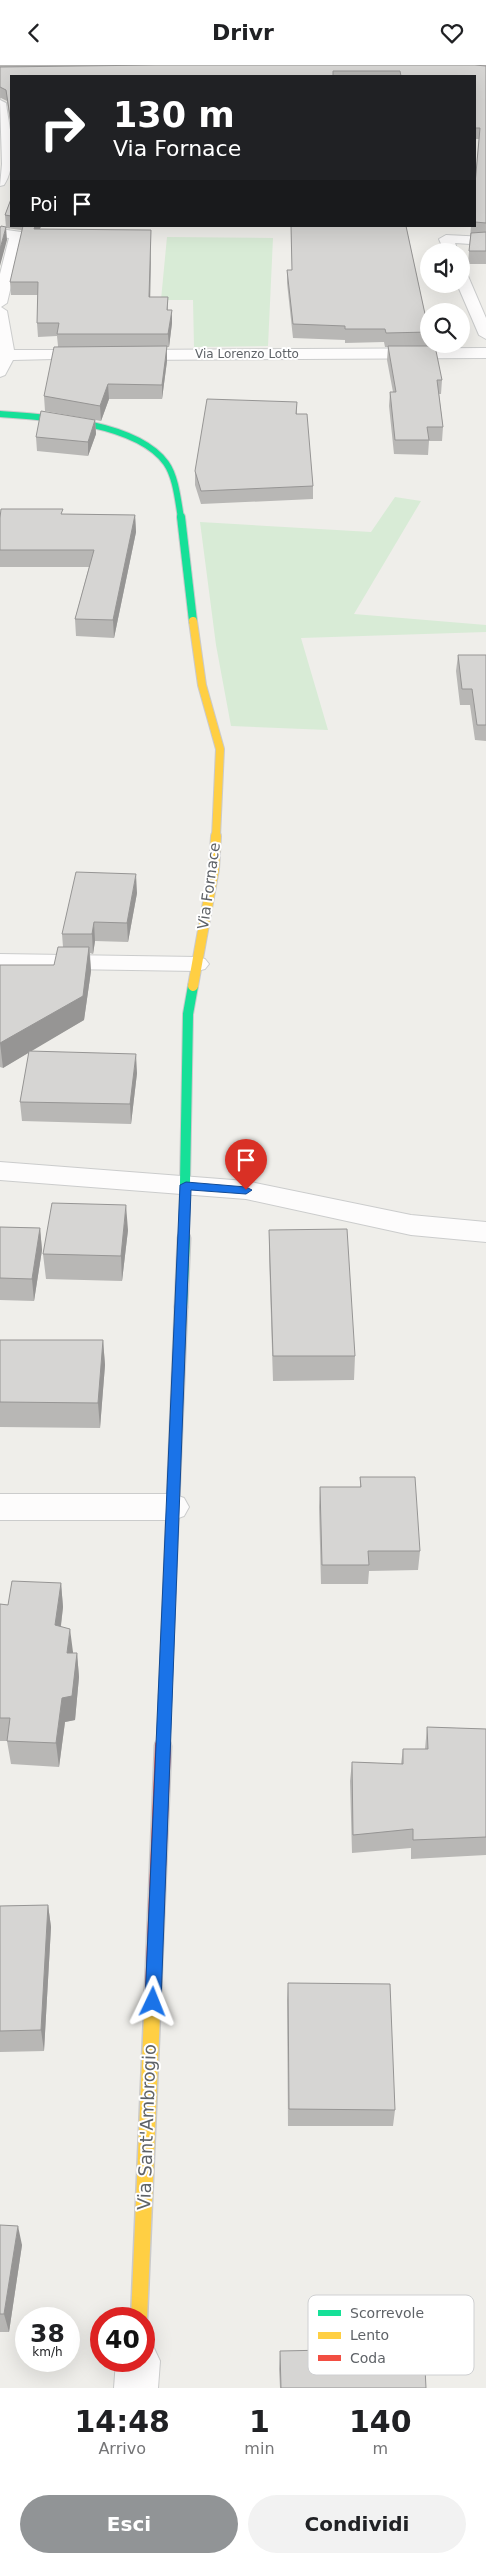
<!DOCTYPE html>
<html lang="it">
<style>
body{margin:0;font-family:"DejaVu Sans",sans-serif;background:#f2f2f2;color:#202124;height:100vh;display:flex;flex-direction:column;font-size:19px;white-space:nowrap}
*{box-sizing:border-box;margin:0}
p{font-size:16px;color:#757577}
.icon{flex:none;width:28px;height:28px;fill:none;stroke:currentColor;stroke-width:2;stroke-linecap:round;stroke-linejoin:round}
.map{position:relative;height:2323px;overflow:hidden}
.details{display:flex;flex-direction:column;background:#fff;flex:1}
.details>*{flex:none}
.guide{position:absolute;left:10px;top:10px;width:466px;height:152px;border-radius:0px;box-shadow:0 5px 20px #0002;background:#202124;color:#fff;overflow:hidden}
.buttons{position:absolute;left:420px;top:178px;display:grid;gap:10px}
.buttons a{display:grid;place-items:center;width:50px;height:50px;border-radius:50%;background:#fff;box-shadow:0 5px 20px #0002;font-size:25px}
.speed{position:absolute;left:15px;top:2242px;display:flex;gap:10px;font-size:25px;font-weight:700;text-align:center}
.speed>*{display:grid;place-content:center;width:65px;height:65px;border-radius:50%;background:#fff;box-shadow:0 5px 20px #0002;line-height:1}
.speed small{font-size:12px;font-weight:400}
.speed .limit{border:8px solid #d22;background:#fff;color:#111}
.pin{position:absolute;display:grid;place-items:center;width:42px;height:42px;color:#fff;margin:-51px -21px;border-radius:50% 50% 50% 0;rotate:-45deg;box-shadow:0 0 5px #0007}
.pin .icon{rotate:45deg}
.me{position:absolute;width:55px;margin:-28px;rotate:2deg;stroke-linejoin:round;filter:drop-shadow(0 0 4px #0008)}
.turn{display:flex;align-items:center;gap:18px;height:105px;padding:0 20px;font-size:22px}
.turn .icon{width:65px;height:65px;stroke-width:2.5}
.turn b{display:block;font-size:35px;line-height:42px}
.then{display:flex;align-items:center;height:48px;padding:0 20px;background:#0003;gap:10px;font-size:19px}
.eta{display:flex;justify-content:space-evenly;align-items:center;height:85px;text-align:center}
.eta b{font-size:30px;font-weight:700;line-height:35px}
.action{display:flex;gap:10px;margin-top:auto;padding:10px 20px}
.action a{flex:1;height:58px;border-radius:30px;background:#919496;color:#fff;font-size:20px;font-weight:700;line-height:58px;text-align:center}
.action a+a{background:#f2f2f2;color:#202124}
header{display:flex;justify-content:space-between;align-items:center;height:65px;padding:0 20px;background:#fff;font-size:22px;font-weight:700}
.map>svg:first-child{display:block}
.green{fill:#d8ebd6}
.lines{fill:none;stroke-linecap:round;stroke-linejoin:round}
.street-casing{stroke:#cbcccc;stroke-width:2}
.fast-far3-casing{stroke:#cacacb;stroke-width:8}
.fast-far2-casing{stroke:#cacacb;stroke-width:10}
.fast-far1-casing{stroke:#cacacb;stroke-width:12}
.fast-casing{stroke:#cacacb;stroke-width:15}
.slow-far3-casing{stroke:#cacacb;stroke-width:10}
.slow-far2-casing{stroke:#cacacb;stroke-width:12}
.slow-far1-casing{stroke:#cacacb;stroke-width:15}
.slow-casing{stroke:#cacacb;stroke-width:19}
.jam-far1-casing{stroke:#cacacb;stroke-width:15}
.jam-casing{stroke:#cacacb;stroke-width:19}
.street{fill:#fdfcfc;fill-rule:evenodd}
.fast-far3{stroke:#16e098;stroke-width:6}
.fast-far2{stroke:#16e098;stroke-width:8}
.fast-far1{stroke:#16e098;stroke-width:10}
.fast{stroke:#16e098;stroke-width:12}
.slow-far3{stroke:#ffcf43;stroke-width:8}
.slow-far2{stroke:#ffcf43;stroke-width:10}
.slow-far1{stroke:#ffcf43;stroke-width:12}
.slow{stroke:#ffcf43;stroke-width:16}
.jam-far1{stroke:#f24e42;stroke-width:12}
.jam{stroke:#f24e42;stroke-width:16}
.wall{fill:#b8b7b5}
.shaded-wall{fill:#969594}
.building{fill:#d6d5d3;stroke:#969594}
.route{fill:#1a73e8;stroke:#114b97}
.labels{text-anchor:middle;stroke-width:4;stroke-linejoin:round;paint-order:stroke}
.far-street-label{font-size:12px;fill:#5f6368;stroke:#fff}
.street-label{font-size:15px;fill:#5f6368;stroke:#fff}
.near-street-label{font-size:18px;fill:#5f6368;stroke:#fff}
.key{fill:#fff;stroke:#cfd0d2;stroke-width:1}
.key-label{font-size:14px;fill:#5f6368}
</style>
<header><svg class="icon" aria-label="back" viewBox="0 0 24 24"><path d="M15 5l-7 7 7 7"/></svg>Drivr<svg class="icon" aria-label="heart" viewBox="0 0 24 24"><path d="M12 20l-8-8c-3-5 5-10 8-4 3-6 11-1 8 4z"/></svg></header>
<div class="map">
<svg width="486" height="2323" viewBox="0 0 486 2323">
<rect width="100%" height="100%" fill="#efeeea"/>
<!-- green -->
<path class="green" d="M167,172L273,173L268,281L194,282L193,235H161Z
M395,432L421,436L354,549L486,560V567L301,573L328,665L231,661L216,580L200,457L371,467Z"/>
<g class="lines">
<!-- street casing -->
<g class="street-casing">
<path id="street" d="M0,35L6,38C9,63 19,97 4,120L0,121L2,99Z
M0,164L21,167L23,170L7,238L1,242L7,246L14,285H90L98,290L95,293L13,295L5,310L0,312V209L9,173L0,172Z
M446,170L486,172V180L455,178L458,186H444L439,174Z
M461,207L468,211L486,253V274L479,270L457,219H461Z
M486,283V293L130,295L122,290L130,285Z
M0,889L197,892L205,894L209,899L205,904L197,906L0,903Z
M0,1097L246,1116L411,1150L486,1157V1177L411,1170L246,1134L0,1115Z
M0,1429H173L184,1433L189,1442L184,1451L173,1455H0Z
M144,2277L153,2281L160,2296L158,2323H114L116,2296H144Z"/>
</g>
<!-- fast-far3 casing -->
<g class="fast-far3-casing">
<path id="fast-far3" d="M0,349C46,352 136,357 166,398C176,412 178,436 181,453"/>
</g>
<!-- fast-far2 casing -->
<g class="fast-far2-casing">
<path id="fast-far2" d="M181,452L193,556"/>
</g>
<!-- fast-far1 casing -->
<g class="fast-far1-casing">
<path id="fast-far1" d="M184,1174L188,949L193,921"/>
</g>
<!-- fast casing -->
<g class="fast-casing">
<path id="fast" d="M181,1242L184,1173"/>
</g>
<!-- slow-far3 casing -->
<g class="slow-far3-casing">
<path id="slow-far3" d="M193,556L202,620L220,684L216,772"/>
</g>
<!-- slow-far2 casing -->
<g class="slow-far2-casing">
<path id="slow-far2" d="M193,921L214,804L216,771"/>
</g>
<!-- slow-far1 casing -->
<g class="slow-far1-casing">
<path id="slow-far1" d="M165,1631L181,1242"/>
</g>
<!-- slow casing -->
<g class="slow-casing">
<path id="slow" d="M139,2254L153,1926"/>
</g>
<!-- jam-far1 casing -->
<g class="jam-far1-casing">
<path id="jam-far1" d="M163,1682L165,1631"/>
</g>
<!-- jam casing -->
<g class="jam-casing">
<path id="jam" d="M153,1926L163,1681"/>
</g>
<!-- street -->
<use href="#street" class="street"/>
<!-- fast-far3 -->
<use href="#fast-far3" class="fast-far3"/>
<!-- fast-far2 -->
<use href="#fast-far2" class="fast-far2"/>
<!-- fast-far1 -->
<use href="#fast-far1" class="fast-far1"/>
<!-- fast -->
<use href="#fast" class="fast"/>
<!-- slow-far3 -->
<use href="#slow-far3" class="slow-far3"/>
<!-- slow-far2 -->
<use href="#slow-far2" class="slow-far2"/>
<!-- slow-far1 -->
<use href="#slow-far1" class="slow-far1"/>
<!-- slow -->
<use href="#slow" class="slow"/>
<!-- jam-far1 -->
<use href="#jam-far1" class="jam-far1"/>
<!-- jam -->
<use href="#jam" class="jam"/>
</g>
<!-- wall -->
<path class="wall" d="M0,0H486V200V199H468L471,161H475V119L479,74H475V11H11V64L7,36L1,33L0,34Z
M11,134V161H41L40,164L151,177L150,232H168V245L172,258L169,282H167V296L162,334H109L101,356L45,346L44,331L58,281L57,271L38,272L37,258L38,230H11L10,217L22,166L21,165L6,163L5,150Z
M291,161H406L425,249H429V279H432V281L442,315L441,329H439L443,362L442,376H429L428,390L394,389L389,341L390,327H393L387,295L388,282H385L384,277L345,278V275L293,273L287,218V205H292Z
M297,337V349L313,421V434L201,439L195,420V406Z
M95,355L96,369L88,391L37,386L36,372Z
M63,449L135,450L136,467L114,573L76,571L75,554L89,502H0V453Z
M458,590H486V676L475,675L470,640H460L456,606Z
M137,828L128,877L95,876L93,889L90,888L91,906L84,955L30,986L137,1008L131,1059L22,1056L20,1037L29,987L3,1003L0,1002V900H54L63,882L62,869Z
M0,1162L40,1163L42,1185L34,1236L0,1235Z
M128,1165L122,1216L46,1214L43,1189Z
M269,1165L355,1291L354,1315L273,1316L269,1189Z
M0,1275H103L105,1300L100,1363L0,1362Z
M360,1412L420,1486L418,1505L369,1506L368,1519H321L319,1442L320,1422H360Z
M61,1518L63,1542L61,1561L73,1588H77L79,1612L75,1655L65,1657L59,1702L11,1699L7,1676H0V1539L8,1540Z
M427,1662L486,1664V1790L411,1794V1783L352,1788L350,1716L352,1697L401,1699L403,1684H425Z
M48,1840L51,1862L44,1986L0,1987V1841Z
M288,1918L395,2045L393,2061H288L287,1935Z
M0,2160L22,2180L9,2267H0Z
M280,2286L426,2323H280L279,2304Z"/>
<!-- shaded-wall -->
<path class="shaded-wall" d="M35,161H41L35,177L34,164Z
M6,162L7,175L0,201V184Z
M151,165V177L150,246L149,232Z
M172,245V258L169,282L168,269Z
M167,281V296L162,334V320Z
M108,319L109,334L101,356L100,341Z
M95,355L96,369L88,391V377Z
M135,450L136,467L114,573L113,555Z
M136,809L137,828L128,877L127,858Z
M94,857L95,876L93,889L92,869Z
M89,882L91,906L84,955L3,1003L0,978Z
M136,989L137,1008L131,1059L130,1039Z
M126,1140L128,1165L122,1216L121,1191Z
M40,1163L42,1185L34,1236L32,1214Z
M103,1275L105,1300L100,1363L98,1338Z
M61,1518L63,1542L58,1584L55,1560Z
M70,1564L73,1587L70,1612L67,1588Z
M77,1588L79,1612L75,1655L65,1657L59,1702L56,1678L62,1633Z
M48,1840L51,1862L44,1986L41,1965Z
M18,2161L22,2180L9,2267L4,2249Z"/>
<!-- building -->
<path class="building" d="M155,0H475L486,1V158L475,157V119L480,63H475V11H401L400,6H333V11H11V58L6,25L0,22V2Z
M11,134V151L5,150Z
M1,161L6,162L0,184V163Z
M23,161H35L34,164L151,165L149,232H168L167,245H172L168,269H57L59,258H37L38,217H10Z
M291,161H406L425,249H429V267L386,268L385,264H345V261L293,259L287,205H292Z
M486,167V186H469L471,168Z
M167,281L162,320L108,319L100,341L44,331L54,282Z
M388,281H435L442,315H437L443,362H427L429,375H395L390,327H396Z
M207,334L297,337L296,349H307L313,421L201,426L195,406Z
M41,346L95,355L88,377L36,372Z
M1,444H63L61,449L135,450L113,555L75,554L94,485H0V453Z
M458,590H486V660H477L472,624H462Z
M76,807L136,809L127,858L94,857L92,869H62Z
M58,882H89L83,931L0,978V900H54Z
M29,986L136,989L130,1039L20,1037Z
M52,1138L126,1140L121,1191L43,1189Z
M0,1162L40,1163L32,1214L0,1213Z
M347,1164L355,1291H273L269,1165Z
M0,1275H103L98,1338L0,1337Z
M360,1412H415L420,1486H368L369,1500H322L320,1422H361Z
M12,1516L61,1518L55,1560L70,1564L67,1588H77L72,1631L62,1633L56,1678L7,1676L10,1653H0V1539L8,1540Z
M427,1662L486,1664V1772L413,1775V1764L353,1770L352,1697L403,1699V1684H428Z
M48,1840L41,1965L0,1966V1841Z
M288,1918L390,1919L395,2045L289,2044Z
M0,2160L18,2161L4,2249H0Z
M424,2283L426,2323H281L280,2286Z"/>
<!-- route -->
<path class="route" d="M186,1117L246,1122L252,1125L246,1129L191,1125L161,1937L158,1943L153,1945L147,1943L145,1937L180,1120Z"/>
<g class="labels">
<!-- far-street labels -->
<g class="far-street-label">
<text x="247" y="293">Via Lorenzo Lotto</text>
</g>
<!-- street labels -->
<g class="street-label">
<text transform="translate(209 821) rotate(-82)" y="5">Via Fornace</text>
</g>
<!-- near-street labels -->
<g class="near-street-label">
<text transform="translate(147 2062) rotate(-88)" y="6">Via Sant'Ambrogio</text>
</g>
</g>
<!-- legend -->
<rect x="308" y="2230" width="166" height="80" rx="8" class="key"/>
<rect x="318" y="2245" width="23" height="6" fill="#16e098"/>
<rect x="318" y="2267" width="23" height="7" fill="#ffcf43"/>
<rect x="318" y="2290" width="23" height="6" fill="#f24e42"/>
<g class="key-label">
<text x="350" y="2253">Scorrevole</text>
<text x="350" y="2275">Lento</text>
<text x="350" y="2298">Coda</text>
</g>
</svg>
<div class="buttons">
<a><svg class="icon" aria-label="sound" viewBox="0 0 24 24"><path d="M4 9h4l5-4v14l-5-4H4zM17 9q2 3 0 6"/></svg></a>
<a><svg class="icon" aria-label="search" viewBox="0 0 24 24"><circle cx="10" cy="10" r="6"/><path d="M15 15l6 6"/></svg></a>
</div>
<div class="speed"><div>38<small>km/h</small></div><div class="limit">40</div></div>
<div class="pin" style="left:246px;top:1125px;background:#d93025"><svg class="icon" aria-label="arrive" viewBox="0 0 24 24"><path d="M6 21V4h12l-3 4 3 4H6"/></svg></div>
<svg class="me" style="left:153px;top:1937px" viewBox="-20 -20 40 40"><path d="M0-17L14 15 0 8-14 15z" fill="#1a73e8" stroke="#fff" stroke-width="4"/></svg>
<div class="guide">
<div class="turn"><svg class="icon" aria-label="right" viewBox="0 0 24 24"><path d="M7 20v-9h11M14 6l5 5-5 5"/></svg><div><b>130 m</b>Via Fornace</div></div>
<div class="then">Poi<svg class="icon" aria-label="arrive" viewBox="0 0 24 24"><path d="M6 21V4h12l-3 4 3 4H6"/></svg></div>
</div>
</div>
<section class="details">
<div class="eta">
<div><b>14:48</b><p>Arrivo</p></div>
<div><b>1</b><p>min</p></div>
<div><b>140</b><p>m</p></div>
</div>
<div class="action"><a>Esci</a><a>Condividi</a></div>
</section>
